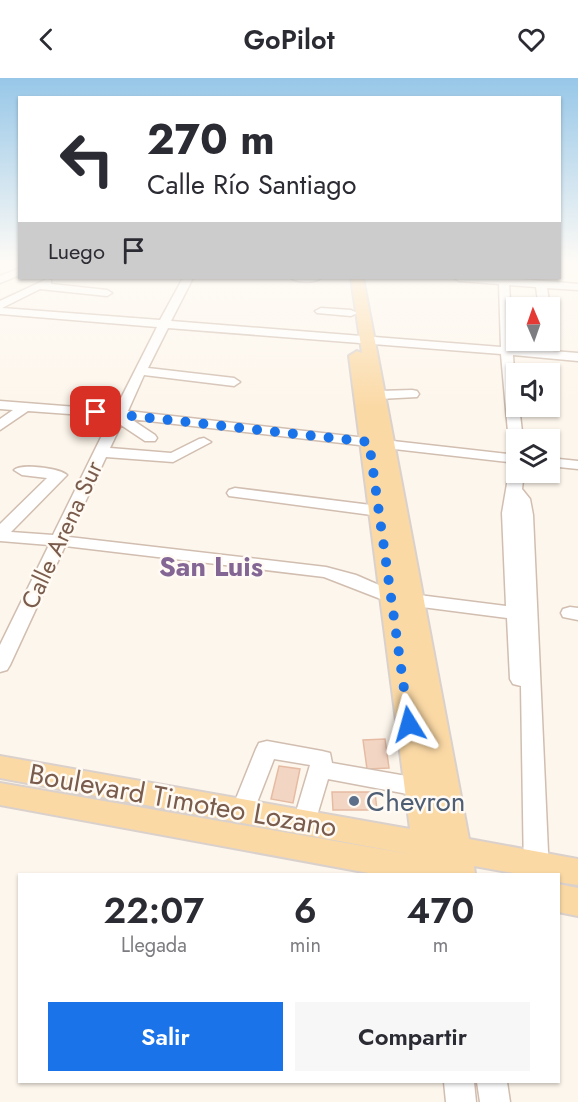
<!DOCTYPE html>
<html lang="es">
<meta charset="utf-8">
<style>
body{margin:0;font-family:Jost,sans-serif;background:#f7f7f7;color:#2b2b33;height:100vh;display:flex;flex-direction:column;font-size:22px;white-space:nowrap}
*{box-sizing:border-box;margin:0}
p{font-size:20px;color:#7c7c81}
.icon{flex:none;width:33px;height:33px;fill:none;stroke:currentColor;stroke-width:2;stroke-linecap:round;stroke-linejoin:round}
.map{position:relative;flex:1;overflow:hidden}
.details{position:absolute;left:18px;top:795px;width:542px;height:210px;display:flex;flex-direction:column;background:#fff;border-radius:0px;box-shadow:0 2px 4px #0004}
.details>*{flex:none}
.hud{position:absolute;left:18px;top:18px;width:543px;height:183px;border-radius:0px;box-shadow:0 2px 4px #0004;background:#fff;color:#2b2b33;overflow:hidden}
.needle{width:39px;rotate:358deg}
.tools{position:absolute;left:506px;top:219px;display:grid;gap:12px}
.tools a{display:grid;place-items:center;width:54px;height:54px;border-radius:0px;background:#fff;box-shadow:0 2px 4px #0004;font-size:30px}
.pin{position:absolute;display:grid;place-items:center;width:51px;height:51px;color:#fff;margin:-26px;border-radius:12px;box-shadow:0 3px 9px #0006}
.me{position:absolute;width:66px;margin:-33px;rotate:352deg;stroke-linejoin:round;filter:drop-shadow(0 0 4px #0008)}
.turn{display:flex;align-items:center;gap:21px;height:126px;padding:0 30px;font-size:27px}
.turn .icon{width:78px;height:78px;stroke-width:2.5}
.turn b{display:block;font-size:42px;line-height:51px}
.then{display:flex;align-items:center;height:57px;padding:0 30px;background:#0003;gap:12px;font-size:22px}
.eta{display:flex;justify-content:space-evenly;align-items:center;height:102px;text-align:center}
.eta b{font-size:36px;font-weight:600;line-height:42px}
.primary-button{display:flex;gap:12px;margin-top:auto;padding:12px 30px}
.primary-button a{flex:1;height:69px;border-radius:0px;background:#1a73e8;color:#fff;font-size:24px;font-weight:600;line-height:69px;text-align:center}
.primary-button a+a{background:#f7f7f7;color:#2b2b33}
header{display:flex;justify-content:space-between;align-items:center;height:78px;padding:0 30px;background:#fff;font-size:27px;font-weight:600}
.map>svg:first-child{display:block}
.building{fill:#f3d5c3;stroke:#e6bba3;stroke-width:1.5}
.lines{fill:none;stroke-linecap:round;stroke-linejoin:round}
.minor-casing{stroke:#d1beb0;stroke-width:3}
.major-casing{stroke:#dad1cd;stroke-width:4}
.minor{fill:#fff;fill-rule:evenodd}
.major{fill:#fbd9a5;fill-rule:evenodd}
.route{stroke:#1a73e8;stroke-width:10;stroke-dasharray:0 18}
.service-dot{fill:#5c6f8a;stroke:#fffaf3;stroke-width:2}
.labels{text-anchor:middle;stroke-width:5;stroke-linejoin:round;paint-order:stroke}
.street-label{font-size:24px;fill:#7a5c4d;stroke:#fffaf3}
.quarter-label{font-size:27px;font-weight:bold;fill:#846695;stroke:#fffaf3}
.near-street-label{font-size:28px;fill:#7a5c4d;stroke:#fffaf3}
.near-service-label{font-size:28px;fill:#4e5e75;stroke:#fffaf3;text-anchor:start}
</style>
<header><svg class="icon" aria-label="back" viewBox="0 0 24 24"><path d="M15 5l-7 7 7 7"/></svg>GoPilot<svg class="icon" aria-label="heart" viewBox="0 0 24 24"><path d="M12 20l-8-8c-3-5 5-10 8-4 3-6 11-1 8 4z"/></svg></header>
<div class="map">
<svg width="578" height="1024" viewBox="0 0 578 1024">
<rect width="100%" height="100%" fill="#fdf6ec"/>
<!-- building -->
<path class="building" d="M385,661L389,690L367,691L363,662Z
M279,688L300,691L293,725L271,721Z
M332,714H375L377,732H333Z"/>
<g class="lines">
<!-- minor casing -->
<g class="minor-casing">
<path id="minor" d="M20,190V197L0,205V198Z
M183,200H193L171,243L501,269L499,206L459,203L454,200H509L578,206V212L547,210L550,230L549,232V230H539L536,209L509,207L513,270L578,275V283L513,277L516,328H519L523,362H516V369L509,365L501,276L168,250L148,290L234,300L240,304L234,308L144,297L128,333L516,377V385L131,341L155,357L157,360L155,363H145L121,347L110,370L171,375L199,361L204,360L211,364L173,384L106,379L69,459L326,489L356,497L395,514L506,528L502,435L509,394L516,390V394H524L522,411L530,421L533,437L549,796H524L521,608L513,606L510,601L507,540L391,525L324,499L65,468L10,587L7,592L0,594V567L49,467L0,463V446L47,400L22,397L14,392C21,385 60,390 67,397L11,454L53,457L111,339L28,333L0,352V341L13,332L0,331V323L115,332L157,249L0,236V223L47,201L51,202V206L107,212L112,215L107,218L40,211L2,230L160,242Z
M291,200H321C315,205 297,205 291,200Z
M321,230L351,232L357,235L351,238L317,235L315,233Z
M412,312L417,313L419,316L417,319L379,321L372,317L379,313Z
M549,380L578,383V391L549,388Z
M235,410L379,428L387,433L379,438L229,418L227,415L229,412Z
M570,529L578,530V542L563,539L561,535L563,531Z
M267,663L322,673L330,675L332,685L418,700L426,703L429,709L426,715L418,718L328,701L313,751L305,754L297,751L293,744L310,687L274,681L251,740L243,742L235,740L231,733L256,671L259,665Z
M444,1004H474L476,1024H446Z
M477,1004H507L510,1024H480Z"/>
</g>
<!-- major casing -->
<g class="major-casing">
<path id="major" d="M351,200H363L469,761L578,781V807L558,804V796H519L474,788L475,796H374L0,727V705L415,777L0,700V678L410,751L349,278L357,273L362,275Z
M558,806L578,810V838L558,834Z"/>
</g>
<!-- minor -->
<use href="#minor" class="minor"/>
<!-- major -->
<use href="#major" class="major"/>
</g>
<!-- sky -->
<linearGradient id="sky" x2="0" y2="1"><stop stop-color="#97c7e8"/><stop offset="0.56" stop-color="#fefbf6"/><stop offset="1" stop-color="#fefbf6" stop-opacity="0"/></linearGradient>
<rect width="578" height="329" fill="url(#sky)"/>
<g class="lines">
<!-- route -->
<path class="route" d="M96,334L369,364L409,646"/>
</g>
<!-- markers -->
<circle class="service-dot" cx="354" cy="723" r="6"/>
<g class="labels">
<!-- street labels -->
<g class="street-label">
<text transform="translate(62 457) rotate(-65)" y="8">Calle Arena Sur</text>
</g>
<!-- quarter labels -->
<g class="quarter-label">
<text x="211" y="498">San Luis</text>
</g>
<!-- near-street labels -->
<g class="near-street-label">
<text transform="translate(183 722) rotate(10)" y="10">Boulevard Timoteo Lozano</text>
</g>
<!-- near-service labels -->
<g class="near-service-label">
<text x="366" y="733">Chevron</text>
</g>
</g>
</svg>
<div class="tools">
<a><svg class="needle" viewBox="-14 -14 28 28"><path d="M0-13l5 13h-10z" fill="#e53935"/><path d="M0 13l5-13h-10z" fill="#7c7c81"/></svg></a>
<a><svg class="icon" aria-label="sound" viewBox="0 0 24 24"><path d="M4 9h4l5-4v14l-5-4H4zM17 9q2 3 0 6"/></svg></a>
<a><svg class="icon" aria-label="layers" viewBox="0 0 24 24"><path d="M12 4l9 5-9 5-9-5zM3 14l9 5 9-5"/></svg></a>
</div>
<div class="pin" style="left:96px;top:334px;background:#d93025"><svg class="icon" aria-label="arrive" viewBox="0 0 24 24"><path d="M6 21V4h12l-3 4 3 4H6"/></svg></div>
<svg class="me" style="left:409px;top:646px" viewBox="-20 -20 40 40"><path d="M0-17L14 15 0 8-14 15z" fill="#1a73e8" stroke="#fff" stroke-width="4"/></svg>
<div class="hud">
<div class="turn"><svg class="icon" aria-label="left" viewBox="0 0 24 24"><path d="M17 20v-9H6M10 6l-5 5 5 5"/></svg><div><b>270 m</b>Calle Río Santiago</div></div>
<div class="then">Luego<svg class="icon" aria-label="arrive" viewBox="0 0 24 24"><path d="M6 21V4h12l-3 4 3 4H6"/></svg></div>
</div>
<section class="details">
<div class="eta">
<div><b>22:07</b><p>Llegada</p></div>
<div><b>6</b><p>min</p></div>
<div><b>470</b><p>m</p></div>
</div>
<div class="primary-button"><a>Salir</a><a>Compartir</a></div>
</section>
</div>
